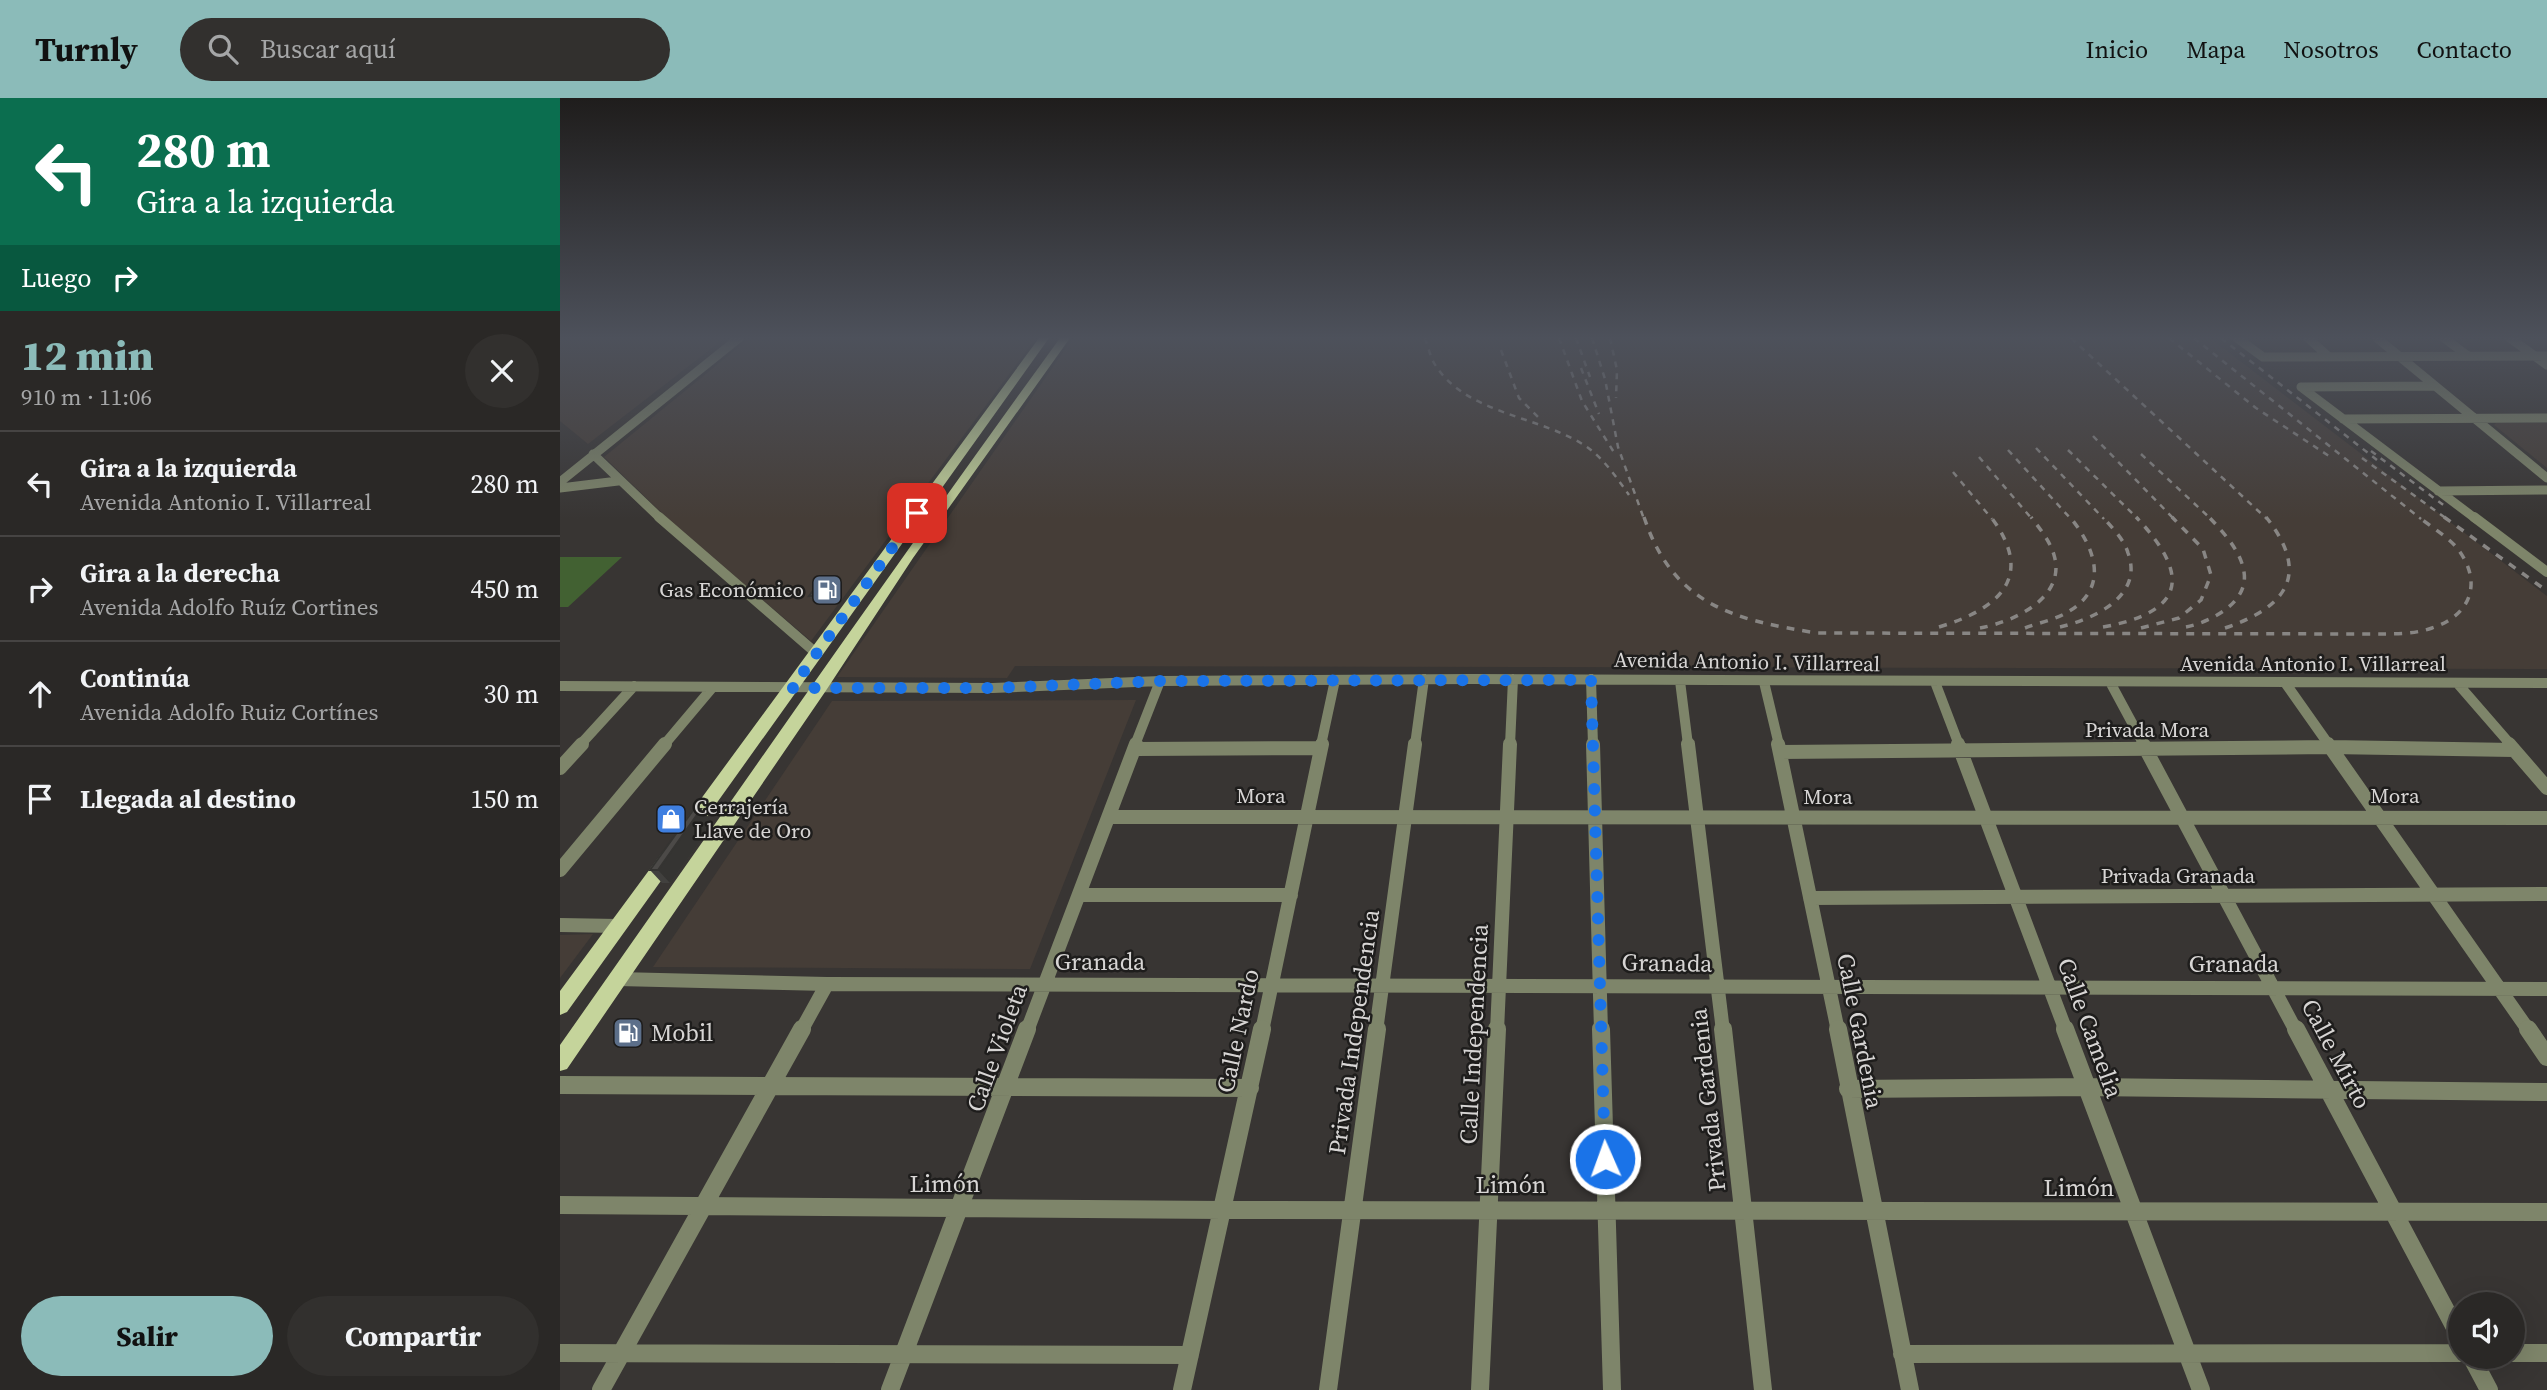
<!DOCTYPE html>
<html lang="es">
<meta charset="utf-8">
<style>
body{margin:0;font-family:"Source Serif 4",serif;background:#32302e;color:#f1f3f6;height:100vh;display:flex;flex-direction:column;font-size:26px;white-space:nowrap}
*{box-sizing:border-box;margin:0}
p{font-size:23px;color:#a5a6a7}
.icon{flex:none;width:38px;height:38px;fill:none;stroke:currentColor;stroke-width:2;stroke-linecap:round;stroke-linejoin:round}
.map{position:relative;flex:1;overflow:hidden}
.drawer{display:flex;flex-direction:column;background:#2a2826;width:560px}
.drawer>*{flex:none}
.guide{background:#0b6e4f;color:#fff;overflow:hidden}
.buttons{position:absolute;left:1888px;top:1194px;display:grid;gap:14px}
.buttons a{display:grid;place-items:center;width:77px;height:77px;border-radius:50%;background:#2a2826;box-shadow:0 7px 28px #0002,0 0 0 2px #464443;font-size:35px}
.pin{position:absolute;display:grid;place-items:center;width:60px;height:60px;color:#fff;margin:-30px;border-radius:14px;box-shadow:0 4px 10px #0006}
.me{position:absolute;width:77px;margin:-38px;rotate:358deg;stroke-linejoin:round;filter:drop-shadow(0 0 5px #0008)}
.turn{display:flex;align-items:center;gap:24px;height:147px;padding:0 21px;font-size:32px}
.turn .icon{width:91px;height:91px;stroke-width:2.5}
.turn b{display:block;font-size:49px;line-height:60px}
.then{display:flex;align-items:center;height:66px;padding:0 21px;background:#0003;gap:14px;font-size:26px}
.round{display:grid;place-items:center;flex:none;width:74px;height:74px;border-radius:37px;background:#32302e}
.summary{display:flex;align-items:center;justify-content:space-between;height:119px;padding:0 21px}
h1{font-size:42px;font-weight:800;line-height:52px;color:#8bbbb9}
.primary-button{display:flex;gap:14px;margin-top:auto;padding:14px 21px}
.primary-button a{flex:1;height:80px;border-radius:42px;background:#8bbbb9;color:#111;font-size:28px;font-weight:800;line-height:80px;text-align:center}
.primary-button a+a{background:#32302e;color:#f1f3f6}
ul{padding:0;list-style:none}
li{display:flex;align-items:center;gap:21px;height:105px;padding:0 21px;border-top:2px solid #464443}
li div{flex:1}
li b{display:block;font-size:26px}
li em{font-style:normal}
header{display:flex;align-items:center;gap:42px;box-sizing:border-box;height:98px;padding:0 35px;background:#8bbbb9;color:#111}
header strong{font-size:33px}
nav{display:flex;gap:38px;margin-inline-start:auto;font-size:24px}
.search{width:490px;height:63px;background:#32302e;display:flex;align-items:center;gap:18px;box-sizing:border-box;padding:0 24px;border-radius:38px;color:#a5a6a7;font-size:26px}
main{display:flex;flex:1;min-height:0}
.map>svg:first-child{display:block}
.built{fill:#453d37}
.green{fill:#426132}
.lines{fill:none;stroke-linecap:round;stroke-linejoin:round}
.minor-far3{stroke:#7e856a;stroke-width:9}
.minor-far2{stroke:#7e856a;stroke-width:10}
.minor-far1{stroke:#7e856a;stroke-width:14}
.minor{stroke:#7e856a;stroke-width:18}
.major{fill:#c5d49b;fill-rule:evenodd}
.rail-far1{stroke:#888684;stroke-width:2.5;stroke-dasharray:6 6;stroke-linecap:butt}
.rail{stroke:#888684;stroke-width:3.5;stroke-dasharray:8 8;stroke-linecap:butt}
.wall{fill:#41403e}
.shaded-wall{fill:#353432}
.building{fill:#4c4a48;stroke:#353432;stroke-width:2}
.route{stroke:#1a73e8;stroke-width:12;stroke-dasharray:0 21.6}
.labels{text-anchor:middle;stroke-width:5;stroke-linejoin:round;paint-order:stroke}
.poi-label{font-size:21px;fill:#d7d5d4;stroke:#1e1d1c;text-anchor:end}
.street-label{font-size:21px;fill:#d7d5d4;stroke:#1e1d1c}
.near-street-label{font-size:24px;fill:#d7d5d4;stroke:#1e1d1c}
.near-poi-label{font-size:24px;fill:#d7d5d4;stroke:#1e1d1c;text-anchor:start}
</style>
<header>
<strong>Turnly</strong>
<div class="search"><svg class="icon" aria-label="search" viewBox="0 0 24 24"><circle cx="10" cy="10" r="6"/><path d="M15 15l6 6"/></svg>Buscar aquí</div>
<nav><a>Inicio</a><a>Mapa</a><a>Nosotros</a><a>Contacto</a></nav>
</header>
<main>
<section class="drawer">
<div class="guide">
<div class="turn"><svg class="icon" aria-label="left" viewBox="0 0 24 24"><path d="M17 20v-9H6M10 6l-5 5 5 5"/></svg><div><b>280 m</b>Gira a la izquierda</div></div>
<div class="then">Luego<svg class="icon" aria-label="right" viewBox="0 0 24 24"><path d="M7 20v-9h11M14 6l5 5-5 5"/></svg></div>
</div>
<div class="summary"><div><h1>12 min</h1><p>910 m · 11:06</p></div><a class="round"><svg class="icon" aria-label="close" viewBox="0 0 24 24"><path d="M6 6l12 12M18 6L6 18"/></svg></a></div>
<ul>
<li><svg class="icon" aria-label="left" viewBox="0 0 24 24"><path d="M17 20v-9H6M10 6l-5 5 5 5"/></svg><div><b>Gira a la izquierda</b><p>Avenida Antonio I. Villarreal</p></div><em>280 m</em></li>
<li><svg class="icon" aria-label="right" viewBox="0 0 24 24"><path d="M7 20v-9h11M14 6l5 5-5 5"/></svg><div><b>Gira a la derecha</b><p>Avenida Adolfo Ruíz Cortines</p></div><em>450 m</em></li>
<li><svg class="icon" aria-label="ahead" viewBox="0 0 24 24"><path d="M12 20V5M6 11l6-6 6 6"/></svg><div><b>Continúa</b><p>Avenida Adolfo Ruiz Cortínes</p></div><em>30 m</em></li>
<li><svg class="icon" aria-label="arrive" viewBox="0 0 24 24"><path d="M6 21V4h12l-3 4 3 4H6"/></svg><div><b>Llegada al destino</b></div><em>150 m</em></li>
</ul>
<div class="primary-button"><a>Salir</a><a>Compartir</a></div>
</section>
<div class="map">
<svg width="1987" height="1292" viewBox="0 0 1987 1292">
<rect width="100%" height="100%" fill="#383533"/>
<!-- built -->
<path class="built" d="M0,240H165L28,346L0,323Z
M190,240H476L251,543L109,422L44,359Z
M513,240H1650L1987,498V571L455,568L447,580L277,579Z
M1936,325H1987V370L1934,327Z
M576,602L470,871L93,869L272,603Z
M33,836L0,880V837Z"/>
<!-- green -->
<path class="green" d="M0,459H62L8,509H0Z"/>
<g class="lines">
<!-- minor-far3 -->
<path class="minor-far3" d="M1677,240L1703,259L1987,258
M1748,240L1769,259
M1817,240L1987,380
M1884,240L1908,258
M1950,240L1987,267
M1741,289L1916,421
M1741,289L1875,288
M1783,321L1987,320
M33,356L101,421
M0,384L179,240
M0,390L58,383
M1878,393L1987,392"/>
<!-- minor-far2 -->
<path class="minor-far2" d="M99,419L256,555
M1914,419L1987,474
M1031,581L1033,647
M1120,583L1128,647
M1204,584L1219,647
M1375,584L1399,647
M1550,584L1584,647
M1726,586L1769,647
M1898,586L1951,647
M0,588L433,590L600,583L912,581L1987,585
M20,647L74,588
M104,647L152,590
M575,647L600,583
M761,647L775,582
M855,647L864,581
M950,647L953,581"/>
<!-- minor-far1 -->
<path class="minor-far1" d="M1033,646L1041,933
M1128,646L1163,933
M1218,646L1278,933
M1398,646L1506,933
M1583,646L1736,933
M1768,646L1969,933
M1949,646L1987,690
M576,651L761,650
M1220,654L1770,649L1954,652
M0,670L22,646
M549,719L1987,720
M0,772L105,646
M519,797H731
M1250,800L1987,796
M0,827L58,828
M58,881L267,886L1987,891
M241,933L267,886
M467,933L576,646
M702,933L762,646
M816,933L855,646
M937,933L950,646"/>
<!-- minor -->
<path class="minor" d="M1041,931L1052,1292
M1163,931L1203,1292
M1278,931L1350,1292
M1505,931L1641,1292
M1736,931L1900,1239
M1968,931L1987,959
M0,987L690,990
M1288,991L1528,989L1987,994
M0,1107L663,1112L1987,1114
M0,1255L630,1257
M1953,1255H1987
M1342,1256L1900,1255
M1911,1258L1929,1292
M41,1292L242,931
M330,1292L467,931
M622,1292L702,931
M768,1292L817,931
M920,1292L937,931"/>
<!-- major -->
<path class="major" d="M479,240H489L136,734H124L122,729L124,724Z
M500,240H510L353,460L265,594L7,971L0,973V947C166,711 330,474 500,240Z
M107,754L113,756L116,761L113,766L7,914L0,917V893L101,756Z"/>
<!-- rail-far1 -->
<path class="rail-far1" d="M865,240C868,248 870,258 874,265C905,317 980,317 1027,349C1044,361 1057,380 1069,397
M999,240L1022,303L1055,356
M1016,240L1030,279
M1032,240L1045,281L1058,349L1084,421
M1050,240L1057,272L1056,300
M1511,240L1707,421
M1609,240L1696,310L1772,360
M1634,240L1861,421
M1661,240L1817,362
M941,252L959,300L981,322
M1021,270L1039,316
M1533,338L1614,421
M1476,350L1544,421
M1448,352L1511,421
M1508,352L1578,421
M1811,353L1886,409
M1581,356L1651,421
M1419,359L1472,421
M1802,360L1887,421
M1393,374L1432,421"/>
<!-- rail -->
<path class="rail" d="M1084,419C1113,507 1174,522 1257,535L1819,536C1836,536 1855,536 1872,530C1912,517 1923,483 1897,450C1887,438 1871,429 1859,419
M1884,419L1987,493
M1379,529C1439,511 1476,479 1431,419
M1500,529C1534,521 1584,498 1568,455C1564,441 1552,430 1543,419
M1543,529C1626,514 1631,477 1576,419
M1626,529C1650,524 1689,505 1684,474C1681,453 1663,434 1649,419
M1420,530C1453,524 1507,500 1494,457C1490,443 1480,431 1471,419
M1465,530C1478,525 1494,522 1506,515C1550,491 1536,451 1510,419
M1581,530L1619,520L1641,502L1651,477L1643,451L1612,419
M1665,530C1727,509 1751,476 1706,419"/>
</g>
<!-- wall -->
<path class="wall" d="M278,486L267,502H252L249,498Z
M141,711L153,725L110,785H102L90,772Z"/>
<!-- shaded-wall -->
<path class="shaded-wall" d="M276,482L278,486L267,502L264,497Z
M141,711L153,725L110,785L98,772Z"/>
<!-- building -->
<path class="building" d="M261,482H276L264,497L249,498Z
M134,711H141L98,772H90Z"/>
<!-- sky -->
<linearGradient id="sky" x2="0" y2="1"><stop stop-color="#1f1d1c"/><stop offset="0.57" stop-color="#4d515b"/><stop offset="1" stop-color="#4d515b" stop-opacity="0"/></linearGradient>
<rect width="1987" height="421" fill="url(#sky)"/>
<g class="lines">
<!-- route -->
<path class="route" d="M357,415L232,590H433L600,583L1031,582L1045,1061"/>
</g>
<!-- icons -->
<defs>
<g id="fuel-square" transform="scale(1.575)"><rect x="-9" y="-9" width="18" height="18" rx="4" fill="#5c6f8a" stroke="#1e1d1c"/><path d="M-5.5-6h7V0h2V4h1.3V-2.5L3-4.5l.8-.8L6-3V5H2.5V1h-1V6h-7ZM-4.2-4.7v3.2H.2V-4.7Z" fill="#fff"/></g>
<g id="shop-square" transform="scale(1.575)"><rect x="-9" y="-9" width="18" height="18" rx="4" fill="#3f7fe0" stroke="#1e1d1c"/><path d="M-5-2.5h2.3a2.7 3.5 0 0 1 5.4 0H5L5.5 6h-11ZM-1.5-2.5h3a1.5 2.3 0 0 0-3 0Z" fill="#fff"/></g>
</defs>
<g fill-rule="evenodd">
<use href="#fuel-square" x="267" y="492"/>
<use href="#shop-square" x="111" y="721"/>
<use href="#fuel-square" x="68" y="935"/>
</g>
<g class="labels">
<!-- poi labels -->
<g class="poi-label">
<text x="244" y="499">Gas Económico</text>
<text x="134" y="716" text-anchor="start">Cerrajería<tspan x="134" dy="24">Llave de Oro</tspan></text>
</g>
<!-- street labels -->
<g class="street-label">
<text transform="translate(1187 564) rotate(1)" y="7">Avenida Antonio I. Villarreal</text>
<text x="1753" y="573">Avenida Antonio I. Villarreal</text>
<text x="1587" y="639">Privada Mora</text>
<text x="701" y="705">Mora</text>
<text x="1835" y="705">Mora</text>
<text x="1268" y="706">Mora</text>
<text x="1618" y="785">Privada Granada</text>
</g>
<!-- near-street labels -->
<g class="near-street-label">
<text x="540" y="872">Granada</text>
<text transform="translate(1107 865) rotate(1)" y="8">Granada</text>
<text x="1674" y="874">Granada</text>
<text transform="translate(1530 930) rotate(70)" y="8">Calle Camelia</text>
<text transform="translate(678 933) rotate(-78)" y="8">Calle Nardo</text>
<text transform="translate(1300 933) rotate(79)" y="8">Calle Gardenia</text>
<text transform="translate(794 934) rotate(-82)" y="8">Privada Independencia</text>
<text transform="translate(914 936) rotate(-87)" y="8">Calle Independencia</text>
<text transform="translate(437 950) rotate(-70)" y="8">Calle Violeta</text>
<text transform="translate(1776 956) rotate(62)" y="8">Calle Mirto</text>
<text transform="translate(1148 1002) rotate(-96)" y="8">Privada Gardenia</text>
<text x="385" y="1094">Limón</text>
<text x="951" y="1095">Limón</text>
<text x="1519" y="1098">Limón</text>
</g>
<!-- near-poi labels -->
<g class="near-poi-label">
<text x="91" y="943">Mobil</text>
</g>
</g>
</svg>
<div class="buttons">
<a><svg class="icon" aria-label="sound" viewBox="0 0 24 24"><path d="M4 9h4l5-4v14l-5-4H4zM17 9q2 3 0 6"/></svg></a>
</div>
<div class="pin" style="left:357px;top:415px;background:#d93025"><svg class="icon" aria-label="arrive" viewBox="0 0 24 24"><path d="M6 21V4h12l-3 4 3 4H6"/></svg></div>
<svg class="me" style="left:1045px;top:1061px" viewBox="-20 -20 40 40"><circle r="17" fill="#1a73e8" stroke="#fff" stroke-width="3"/><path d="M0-11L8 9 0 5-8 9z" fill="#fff"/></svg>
</div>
</main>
